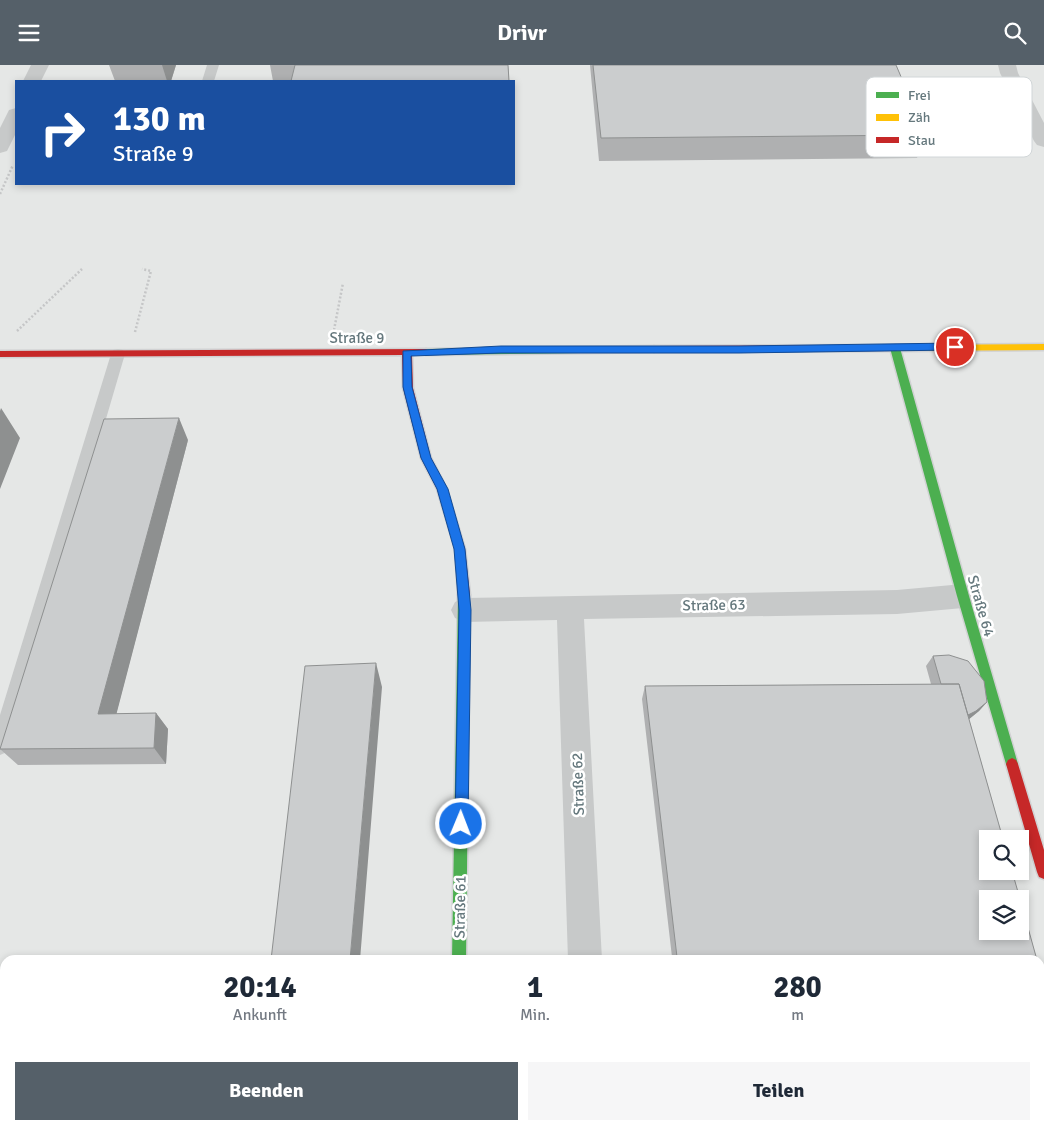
<!DOCTYPE html>
<html lang="de">
<meta charset="utf-8">
<style>
body{margin:0;font-family:Signika,sans-serif;background:#f6f6f7;color:#1f2937;height:100vh;display:flex;flex-direction:column;font-size:19px;white-space:nowrap}
*{box-sizing:border-box;margin:0}
p{font-size:16px;color:#747a83}
.icon{flex:none;width:28px;height:28px;fill:none;stroke:currentColor;stroke-width:2;stroke-linecap:round;stroke-linejoin:round}
.map{position:relative;flex:1;overflow:hidden}
.panel{position:absolute;left:0px;top:890px;width:1045px;height:175px;display:flex;flex-direction:column;background:#fff;border-radius:15px 15px 0 0;box-shadow:0 2px 8px #0003}
.panel>*{flex:none}
.guide{position:absolute;left:15px;top:15px;width:500px;height:105px;border-radius:0px;box-shadow:0 2px 8px #0003;background:#1a4fa0;color:#fff;overflow:hidden}
.fabs{position:absolute;left:979px;top:765px;display:grid;gap:10px}
.fabs a{display:grid;place-items:center;width:50px;height:50px;border-radius:0px;background:#fff;box-shadow:0 2px 8px #0003;font-size:25px}
.pin{position:absolute;display:grid;place-items:center;width:42px;height:42px;color:#fff;margin:-21px;border:2px solid #fff;border-radius:50%;box-shadow:0 1px 5px #0007}
.me{position:absolute;width:55px;margin:-28px;rotate:1deg;stroke-linejoin:round;filter:drop-shadow(0 0 4px #0008)}
.turn{display:flex;align-items:center;gap:18px;height:105px;padding:0 15px;font-size:22px}
.turn .icon{width:65px;height:65px;stroke-width:2.5}
.turn b{display:block;font-size:35px;line-height:42px}
.eta{display:flex;justify-content:space-evenly;align-items:center;height:85px;text-align:center}
.eta b{font-size:30px;font-weight:700;line-height:35px}
.button{display:flex;gap:10px;margin-top:auto;padding:10px 15px}
.button a{flex:1;height:58px;border-radius:0px;background:#556069;color:#fff;font-size:20px;font-weight:700;line-height:58px;text-align:center}
.button a+a{background:#f6f6f7;color:#1f2937}
header{display:flex;justify-content:space-between;align-items:center;height:65px;padding:0 15px;background:#556069;color:#fff;font-size:22px;font-weight:700}
.map>svg:first-child{display:block}
.built{fill:#e5e7e6;fill-rule:evenodd}
.lines{fill:none;stroke-linecap:round;stroke-linejoin:round}
.fast-casing{stroke:#d1d2d3;stroke-width:3}
.slow-casing{stroke:#d1d2d3;stroke-width:3}
.jam-casing{stroke:#d1d2d3;stroke-width:3}
.path{stroke:#c5c6c7;stroke-width:2.5;stroke-dasharray:2 2;stroke-linecap:butt}
.lane{fill:#c7c9c9;fill-rule:evenodd}
.street{fill:#c7c9c9;fill-rule:evenodd}
.fast{fill:#4caf50;fill-rule:evenodd}
.slow{fill:#ffc107;fill-rule:evenodd}
.jam{fill:#c62828;fill-rule:evenodd}
.wall{fill:#afb0b1}
.shaded-wall{fill:#8e9090}
.building{fill:#cbcdce;stroke:#8e9090}
.route{fill:#1a73e8;stroke:#114b97}
.labels{text-anchor:middle;stroke-width:5;stroke-linejoin:round;paint-order:stroke}
.street-label{font-size:15px;fill:#65787d;stroke:#fff}
.key{fill:#fff;stroke:#d1d6d8;stroke-width:1}
.key-label{font-size:14px;fill:#65787d}
</style>
<header><svg class="icon" aria-label="menu" viewBox="0 0 24 24"><path d="M4 6h16M4 12h16M4 18h16"/></svg>Drivr<svg class="icon" aria-label="search" viewBox="0 0 24 24"><circle cx="10" cy="10" r="6"/><path d="M15 15l6 6"/></svg></header>
<div class="map">
<svg width="1044" height="1065" viewBox="0 0 1044 1065">
<rect width="100%" height="100%" fill="#f6f6f6"/>
<!-- built -->
<path class="built" d="M0,0H1044V1065H0ZM16,16H514V119H16ZM988,774H1020V806H988ZM988,834H1020V866H988ZM5,895H1040V1060H5Z"/>
<g class="lines">
<!-- fast casing -->
<g class="fast-casing">
<path id="fast" d="M895,280L900,283L969,531L1018,699L1016,703L1012,705L1008,703L1006,699L957,531L890,283Z
M654,281L659,284L654,287L426,290L421,287L426,284Z
M464,525L468,527L470,530L466,895H452L458,530L460,527Z"/>
</g>
<!-- slow casing -->
<g class="slow-casing">
<path id="slow" d="M1044,279V285L896,286L891,283L896,280Z"/>
</g>
<!-- jam casing -->
<g class="jam-casing">
<path id="jam" d="M896,280L901,283L896,286L654,287L649,284L654,281Z
M426,284L431,287L429,289L412,290L413,323L431,393L447,424L465,484L470,530L468,533H460L458,530L455,484L437,424L421,393L403,323L402,290L0,292V286Z
M1012,693L1016,695L1018,699L1044,785V814L1039,812L1037,807L1006,699L1008,695Z"/>
</g>
<!-- path -->
<path class="path" d="M0,129L13,100
M334,265L343,218
M17,266L82,204
M135,267L151,206L142,204"/>
<!-- lane -->
<path class="lane" d="M207,0H219L214,16H202Z
M118,284L123,285L125,289L10,681L7,687L0,690V650L111,289L113,285Z"/>
<!-- street -->
<path class="street" d="M31,0H49L41,16H23Z
M998,0H1016L1018,8L1044,58V82L1037,80L1034,76L1000,8Z
M16,43V68L7,86L0,88V63L9,45Z
M963,519L973,523L977,531L973,539L963,543L897,549L584,554L602,895H568L557,555L465,557L455,553L451,545L455,537L465,533L897,525Z
M436,1060H474V1065H436Z
M573,1060H611V1065H573Z"/>
<!-- fast -->
<use href="#fast" class="fast"/>
<!-- slow -->
<use href="#slow" class="slow"/>
<!-- jam -->
<use href="#jam" class="jam"/>
</g>
<!-- wall -->
<path class="wall" d="M109,0H176L171,16H115Z
M270,0H508L509,16H273Z
M590,0H896L926,70L917,93L599,96Z
M188,375L116,649L156,648L168,664L166,699L18,700L0,684Z
M933,591L987,637L979,646L969,654L1037,895H637L638,892H672L642,634L645,621L931,619L926,601Z
M647,1060H1040L1044,1065H647Z"/>
<!-- shaded-wall -->
<path class="shaded-wall" d="M162,0H176L171,16H167Z
M1,343L20,373L0,424V346Z
M179,353L188,375L112,666L98,649Z
M376,598L382,622L360,895H350Z
M987,637L979,646L968,655L964,651Z
M156,648L168,664L166,699L154,683Z"/>
<!-- building -->
<path class="building" d="M295,0H508L509,16H291Z
M593,0H896L926,70L601,73Z
M179,353L98,649L156,648L154,683L0,684L104,354Z
M949,590L968,596L984,616L987,637L976,646L968,650L959,619H941L933,591Z
M376,598L350,895H271L305,601Z
M959,619L1003,774H988V806H1012L1020,834H988V866H1020V834L1037,895H639L638,892H677L645,621Z
M1040,905L1044,919V1065H651V1060H1040Z"/>
<!-- route -->
<path class="route" d="M955,278L960,282L955,285L739,288H501L411,291L412,322L431,393L448,424L465,484L471,545L468,759L466,763L461,765L457,763L455,759L459,545L454,484L437,424L421,393L403,322V286L501,281H739Z"/>
<g class="labels">
<!-- street labels -->
<g class="street-label">
<text x="357" y="278">Straße 9</text>
<text transform="translate(714 540) rotate(-1)" y="5">Straße 63</text>
<text transform="translate(981 541) rotate(74)" y="5">Straße 64</text>
<text transform="translate(578 719) rotate(-92)" y="5">Straße 62</text>
<text transform="translate(460 842) rotate(-89)" y="5">Straße 61</text>
</g>
</g>
<!-- legend -->
<rect x="866" y="12" width="166" height="80" rx="8" class="key"/>
<rect x="876" y="27" width="23" height="6" fill="#4caf50"/>
<rect x="876" y="49" width="23" height="7" fill="#ffc107"/>
<rect x="876" y="72" width="23" height="6" fill="#c62828"/>
<g class="key-label">
<text x="908" y="35">Frei</text>
<text x="908" y="57">Zäh</text>
<text x="908" y="80">Stau</text>
</g>
</svg>
<div class="fabs">
<a><svg class="icon" aria-label="search" viewBox="0 0 24 24"><circle cx="10" cy="10" r="6"/><path d="M15 15l6 6"/></svg></a>
<a><svg class="icon" aria-label="layers" viewBox="0 0 24 24"><path d="M12 4l9 5-9 5-9-5zM3 14l9 5 9-5"/></svg></a>
</div>
<div class="pin" style="left:955px;top:282px;background:#d93025"><svg class="icon" aria-label="arrive" viewBox="0 0 24 24"><path d="M6 21V4h12l-3 4 3 4H6"/></svg></div>
<svg class="me" style="left:461px;top:759px" viewBox="-20 -20 40 40"><circle r="17" fill="#1a73e8" stroke="#fff" stroke-width="3"/><path d="M0-11L8 9 0 5-8 9z" fill="#fff"/></svg>
<div class="guide">
<div class="turn"><svg class="icon" aria-label="right" viewBox="0 0 24 24"><path d="M7 20v-9h11M14 6l5 5-5 5"/></svg><div><b>130 m</b>Straße 9</div></div>
</div>
<section class="panel">
<div class="eta">
<div><b>20:14</b><p>Ankunft</p></div>
<div><b>1</b><p>Min.</p></div>
<div><b>280</b><p>m</p></div>
</div>
<div class="button"><a>Beenden</a><a>Teilen</a></div>
</section>
</div>
